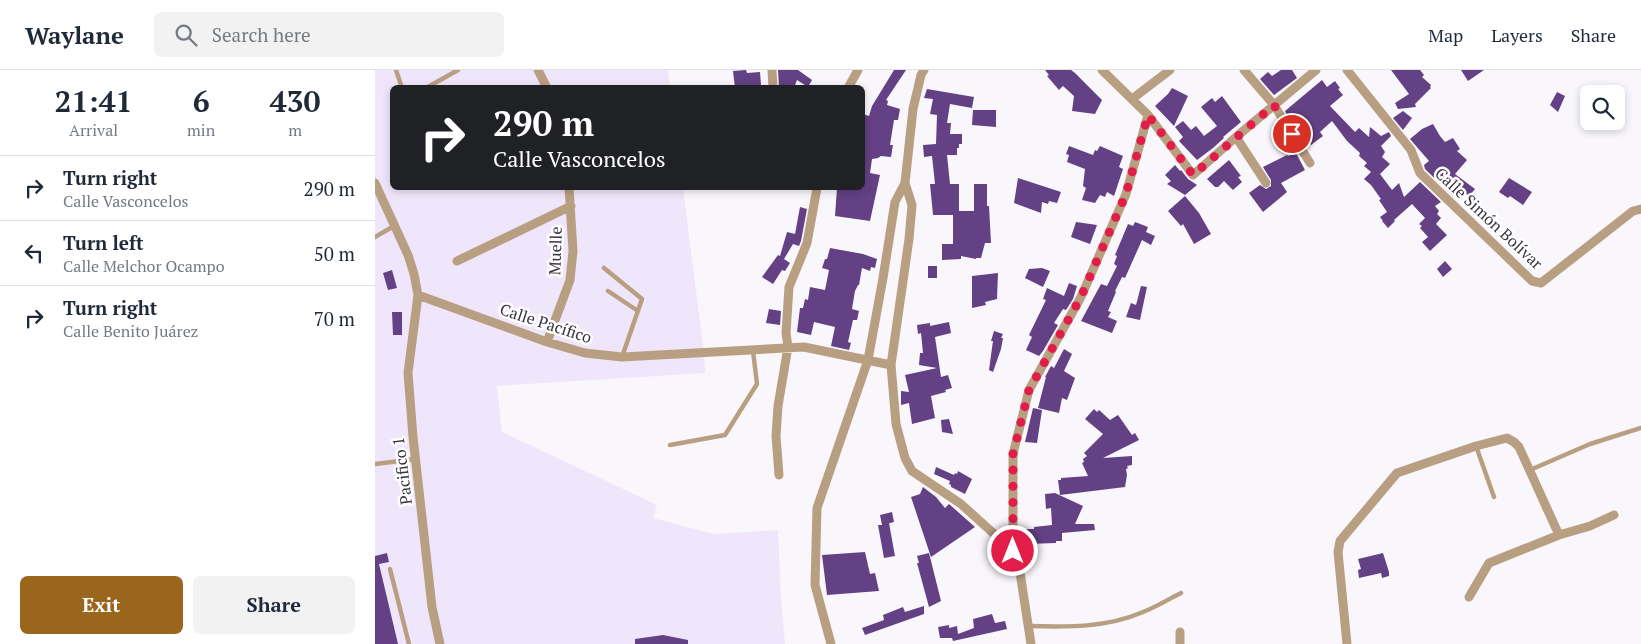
<!DOCTYPE html>
<meta charset="utf-8">
<style>
body{margin:0;font-family:"PT Serif",serif;background:#f2f2f3;color:#1f2937;height:100vh;display:flex;flex-direction:column;font-size:19px;white-space:nowrap}
*{box-sizing:border-box;margin:0}
p{font-size:16px;color:#747a83}
.icon{flex:none;width:28px;height:28px;fill:none;stroke:currentColor;stroke-width:2;stroke-linecap:round;stroke-linejoin:round}
.map{position:relative;flex:1;overflow:hidden}
.side{display:flex;flex-direction:column;background:#fff;width:375px}
.side>*{flex:none}
.hud{position:absolute;left:15px;top:15px;width:475px;height:105px;border-radius:8px;box-shadow:0 2px 8px #0003;background:#202124;color:#fff;overflow:hidden}
.controls{position:absolute;left:1205px;top:15px;display:grid;gap:10px}
.controls a{display:grid;place-items:center;width:45px;height:45px;border-radius:8px;background:#fff;box-shadow:0 2px 8px #0003;font-size:25px}
.pin{position:absolute;display:grid;place-items:center;width:42px;height:42px;color:#fff;margin:-21px;border:2px solid #fff;border-radius:50%;box-shadow:0 1px 5px #0007}
.me{position:absolute;width:55px;margin:-28px;rotate:0deg;stroke-linejoin:round;filter:drop-shadow(0 0 4px #0008)}
.turn{display:flex;align-items:center;gap:18px;height:105px;padding:0 20px;font-size:22px}
.turn .icon{width:65px;height:65px;stroke-width:2.5}
.turn b{display:block;font-size:35px;line-height:42px}
.eta{display:flex;justify-content:space-evenly;align-items:center;height:85px;text-align:center}
.eta b{font-size:30px;font-weight:800;line-height:35px}
.primary-button{display:flex;gap:10px;margin-top:auto;padding:10px 20px}
.primary-button a{flex:1;height:58px;border-radius:8px;background:#9a651d;color:#fff;font-size:20px;font-weight:800;line-height:58px;text-align:center}
.primary-button a+a{background:#f2f2f3;color:#1f2937}
ul{padding:0;list-style:none}
li{display:flex;align-items:center;gap:15px;height:65px;padding:0 20px;border-top:1px solid #e0e1e3}
li div{flex:1}
li b{display:block;font-size:19px}
li em{font-style:normal}
header{display:flex;align-items:center;gap:30px;box-sizing:border-box;height:70px;padding:0 25px;background:#fff;border-bottom:1px solid #e0e1e3}
header strong{font-size:24px}
nav{display:flex;gap:28px;margin-inline-start:auto;font-size:18px}
.search{width:350px;height:45px;background:#f2f2f3;display:flex;align-items:center;gap:12px;box-sizing:border-box;padding:0 18px;border-radius:8px;color:#747a83;font-size:19px}
main{display:flex;flex:1;min-height:0}
.map>svg:first-child{display:block}
.built{fill:#f0e6fb}
.building{fill:#644084}
.lines{fill:none;stroke-linecap:round;stroke-linejoin:round}
.service{stroke:#b99f82;stroke-width:4.5}
.minor{stroke:#b99f82;stroke-width:9}
.route{stroke:#e11d48;stroke-width:9;stroke-dasharray:0 16.2}
.labels{text-anchor:middle;stroke-width:5;stroke-linejoin:round;paint-order:stroke}
.street-label{font-size:16px;fill:#39343f;stroke:#fff}
</style>
<header>
<strong>Waylane</strong>
<div class="search"><svg class="icon" aria-label="search" viewBox="0 0 24 24"><circle cx="10" cy="10" r="6"/><path d="M15 15l6 6"/></svg>Search here</div>
<nav><a>Map</a><a>Layers</a><a>Share</a></nav>
</header>
<main>
<section class="side">
<div class="eta">
<div><b>21:41</b><p>Arrival</p></div>
<div><b>6</b><p>min</p></div>
<div><b>430</b><p>m</p></div>
</div>
<ul>
<li><svg class="icon" aria-label="right" viewBox="0 0 24 24"><path d="M7 20v-9h11M14 6l5 5-5 5"/></svg><div><b>Turn right</b><p>Calle Vasconcelos</p></div><em>290 m</em></li>
<li><svg class="icon" aria-label="left" viewBox="0 0 24 24"><path d="M17 20v-9H6M10 6l-5 5 5 5"/></svg><div><b>Turn left</b><p>Calle Melchor Ocampo</p></div><em>50 m</em></li>
<li><svg class="icon" aria-label="right" viewBox="0 0 24 24"><path d="M7 20v-9h11M14 6l5 5-5 5"/></svg><div><b>Turn right</b><p>Calle Benito Juárez</p></div><em>70 m</em></li>
</ul>
<div class="primary-button"><a>Exit</a><a>Share</a></div>
</section>
<div class="map">
<svg width="1266" height="574" viewBox="0 0 1266 574">
<rect width="100%" height="100%" fill="#f9f7fc"/>
<!-- built -->
<path class="built" d="M0,0H293L295,17L18,18V118H308L329,283L330,303L122,316L127,362L282,435L278,448L339,464L403,460L406,529L410,574H0Z"/>
<!-- building -->
<path class="building" d="M371,0L372,3L385,2L386,15L381,16V18H360L358,1Z
M403,0H423L437,10L433,17L422,10L419,18H404Z
M519,0H531L511,30L513,31L512,35L525,39L523,50H519L515,75H518L516,87L506,86L503,88L497,89L495,103L505,105L495,151L460,146L462,118H488V44L494,46L497,36Z
M670,0H696L700,3L727,30L720,44L697,41L699,26L688,16L684,20L672,6L674,5Z
M906,0H917L922,8L899,25L885,9L893,2L897,6Z
M1016,0H1045L1049,5L1047,7L1056,15L1055,17L1056,18L1040,34L1041,37L1023,39L1020,33L1034,24Z
M1086,0H1109L1093,11Z
M947,10L952,17L960,11L965,18L963,19L968,25L955,36L980,62L984,58L994,67L995,57L1006,66L1014,62L1016,66L1006,76L1010,82L1007,87L1015,94L1005,104L1017,120L1024,113L1029,127L1045,112L1066,132L1060,136L1064,141L1062,144L1066,148L1061,154L1072,165L1055,181L1047,172L1053,167L1045,158L1047,156L1044,154L1050,148L1037,134L1019,150L1020,151L1013,158L1007,151H1008L1005,147L1012,142L1004,130L1006,129L996,115L989,109L996,102L989,96L992,93L984,86L985,83L972,71L957,51L945,62L948,66L936,75L912,45L910,41Z
M797,18L813,26L799,56L780,36L793,24Z
M552,19L599,27L597,38L575,34L572,53H576L575,64H587V74H584V78H582V85H572L575,114H584V141H599V114H612V136H614L616,173H610L606,188H601V189L586,186V189L567,190V174H578V145H558L555,114H560L557,86L549,87L548,75L561,74L562,45L555,44L558,29L549,28Z
M1182,22L1190,26L1183,42L1175,35Z
M847,26L866,52L848,67L849,68L838,78L822,90L804,71L808,67L800,57L808,51L816,60L821,56L829,66L842,56L826,37L837,28L840,32Z
M598,40H621V57L597,55Z
M1028,41L1037,48L1028,60L1018,48Z
M1058,54L1065,66L1070,72L1078,68L1085,79L1082,81L1092,90L1080,104L1100,119L1094,126L1085,119L1078,126L1050,99L1049,95L1054,91L1035,69L1047,59Z
M694,76L718,85L720,80L722,81L725,76L748,86L744,97L748,99L739,126L732,122L730,127L725,125L720,133L707,130L711,118L708,116L710,99L692,92L694,85L691,84Z
M921,83L930,100L906,113L912,122L888,142L874,123L885,115L891,119L896,116V110L888,97L912,85L913,86Z
M854,90L866,106L863,107L867,112L858,120L849,111L843,117H840L832,109Z
M800,95L805,101L806,100L813,109L822,115L810,125L792,114L796,111L790,105Z
M643,108L686,122L682,133L674,131L673,134L667,132L666,143L639,133Z
M1134,108L1157,122L1148,135L1135,126L1133,128L1124,122Z
M810,126L824,143L836,164L819,174L808,154L806,156L793,141Z
M425,137L432,139L426,171L424,176L418,174L409,189L415,193L410,201L407,200L398,214L387,207L403,185L405,186L412,162L420,164Z
M701,152L722,155L715,174L696,167Z
M760,152L773,157L771,162L780,166L776,175L767,170L750,208L747,207L740,221L741,222L733,241L736,242L733,247L742,251L737,263L706,251L726,214L732,216L742,196L739,194L742,186L740,185L753,154L758,156Z
M455,178L488,184L502,189L500,198L496,197L495,201L487,198L484,215H483L480,221L477,239L484,241L482,250H478L473,272L476,273L474,280L456,276L460,257L439,252L436,265L422,262L425,238H428L430,229L433,230L435,217L450,220L454,200L447,198L450,189H452Z
M1070,191L1077,199L1068,207L1062,199Z
M553,196H562V208H553Z
M667,198L675,201L668,217L650,208L654,199Z
M17,200L22,218L13,220L8,203Z
M623,203L622,229L610,232L611,235L597,238V206Z
M694,213L702,216L698,229L691,240L688,239L679,253L683,255L668,281L664,286L651,280L657,267L654,265L671,230L668,229L672,218L689,226Z
M766,216L772,217L765,250L751,247L756,233L761,235Z
M394,239L406,241L405,255L391,253Z
M17,242H27V265H18Z
M574,252L576,263L560,267L566,307L573,305L577,318L570,320L571,322L556,326L560,348L537,354L534,333L526,335V321L534,322L530,305L562,298L544,295L545,283H548L546,263L543,264L542,255L555,253V256Z
M619,261L628,264L626,268H628L626,279L618,302L614,300L618,271H616Z
M689,279L697,284L689,301L700,308L692,330L687,328L684,343L663,338L671,307H670L676,296L679,298Z
M658,338L667,340L662,373L650,372Z
M719,339L722,342L724,340L735,350L743,345L757,365L760,363L764,370L728,388L757,386V395L752,396L753,398L751,399L752,405L750,417L685,425L683,410H686V408L713,406L707,393L709,392L708,389L712,386L709,383L728,364L710,349Z
M574,349L578,364L567,362L566,350Z
M561,397L579,405L580,403L582,404L583,401L597,409L590,424L576,417V415L574,414L575,411L559,404Z
M548,417L561,427L570,438L574,434L600,457L556,487L536,427L545,424Z
M680,423L708,436L700,454H719L720,460L687,463V471H681V473L652,474L651,459H659V457L677,455L676,438L671,439L670,424Z
M517,442L519,452L507,455L505,445Z
M514,453L520,486L509,488L503,455Z
M490,482L495,504L500,503L504,521L452,525L447,485Z
M12,483L14,492L4,494L23,574H0V486Z
M554,483L566,531L554,537L542,493H544L542,486Z
M1008,483L1014,502V506L1007,508L1006,503L984,508L983,500L986,499L983,489Z
M549,536V544L490,565L487,558L509,550L508,545L528,537L530,542Z
M617,544L620,553L630,551L632,559L578,571L577,568H565L563,557L574,555V558L582,556L583,564L599,558L598,549Z
M288,565L313,570V574H260V569Z"/>
<g class="lines">
<!-- service -->
<path class="service" d="M21,0L27,18
M51,18L83,0
M0,167L19,156
M229,198L267,229L247,287
M233,221L263,241
M295,375L350,365L382,314L378,281
M1101,376L1119,427
M0,394L41,389
M1155,400L1215,374L1266,358
M15,499L34,574
M654,556C693,557 731,558 768,542C781,537 794,529 806,523"/>
<!-- minor -->
<path class="minor" d="M163,0L172,18
M397,0L398,18
M727,0L773,45L818,105L861,67L941,0
M869,0L899,35L935,93
M972,0L1036,80L1045,103L1157,211L1166,213L1258,141L1266,139
M473,18L483,0
M757,29L795,0
M861,67L891,113
M0,113L33,185L39,204L43,225L33,303L38,367L57,537L65,574
M82,191L196,136
M43,225L172,272L210,283L247,287L429,277L516,295L521,354L530,388L537,401L586,434L638,481L644,496L656,574
M172,272L195,210L198,181L194,118
M516,295L534,169L537,135L530,113
M404,405L401,366L403,336L413,277L411,263L414,217L432,173L442,118
M638,481V384L654,320L706,227L751,124L773,45
M1094,527L1114,493L1184,465L1215,456L1239,445
M805,562V574
M456,574L440,515L442,438L493,290L508,208L520,132L530,113L538,39L546,5L549,0
M972,574L963,482L965,471L1022,403L1101,376L1132,368L1139,372L1144,377L1184,465"/>
</g>
<g class="lines">
<!-- route -->
<path class="route" d="M638,481V384L654,320L706,227L751,124L773,45L818,105L899,35L917,64"/>
</g>
<g class="labels">
<!-- street labels -->
<g class="street-label">
<text transform="translate(1114 148) rotate(43)" y="6">Calle Simón Bolívar</text>
<text transform="translate(180 181) rotate(-88)" y="6">Muelle</text>
<text transform="translate(171 253) rotate(18)" y="6">Calle Pacífico</text>
<text transform="translate(27 401) rotate(-97)" y="6">Pacifico 1</text>
</g>
</g>
</svg>
<div class="controls">
<a><svg class="icon" aria-label="search" viewBox="0 0 24 24"><circle cx="10" cy="10" r="6"/><path d="M15 15l6 6"/></svg></a>
</div>
<div class="pin" style="left:917px;top:64px;background:#d93025"><svg class="icon" aria-label="arrive" viewBox="0 0 24 24"><path d="M6 21V4h12l-3 4 3 4H6"/></svg></div>
<svg class="me" style="left:638px;top:481px" viewBox="-20 -20 40 40"><circle r="17" fill="#e11d48" stroke="#fff" stroke-width="3"/><path d="M0-11L8 9 0 5-8 9z" fill="#fff"/></svg>
<div class="hud">
<div class="turn"><svg class="icon" aria-label="right" viewBox="0 0 24 24"><path d="M7 20v-9h11M14 6l5 5-5 5"/></svg><div><b>290 m</b>Calle Vasconcelos</div></div>
</div>
</div>
</main>
